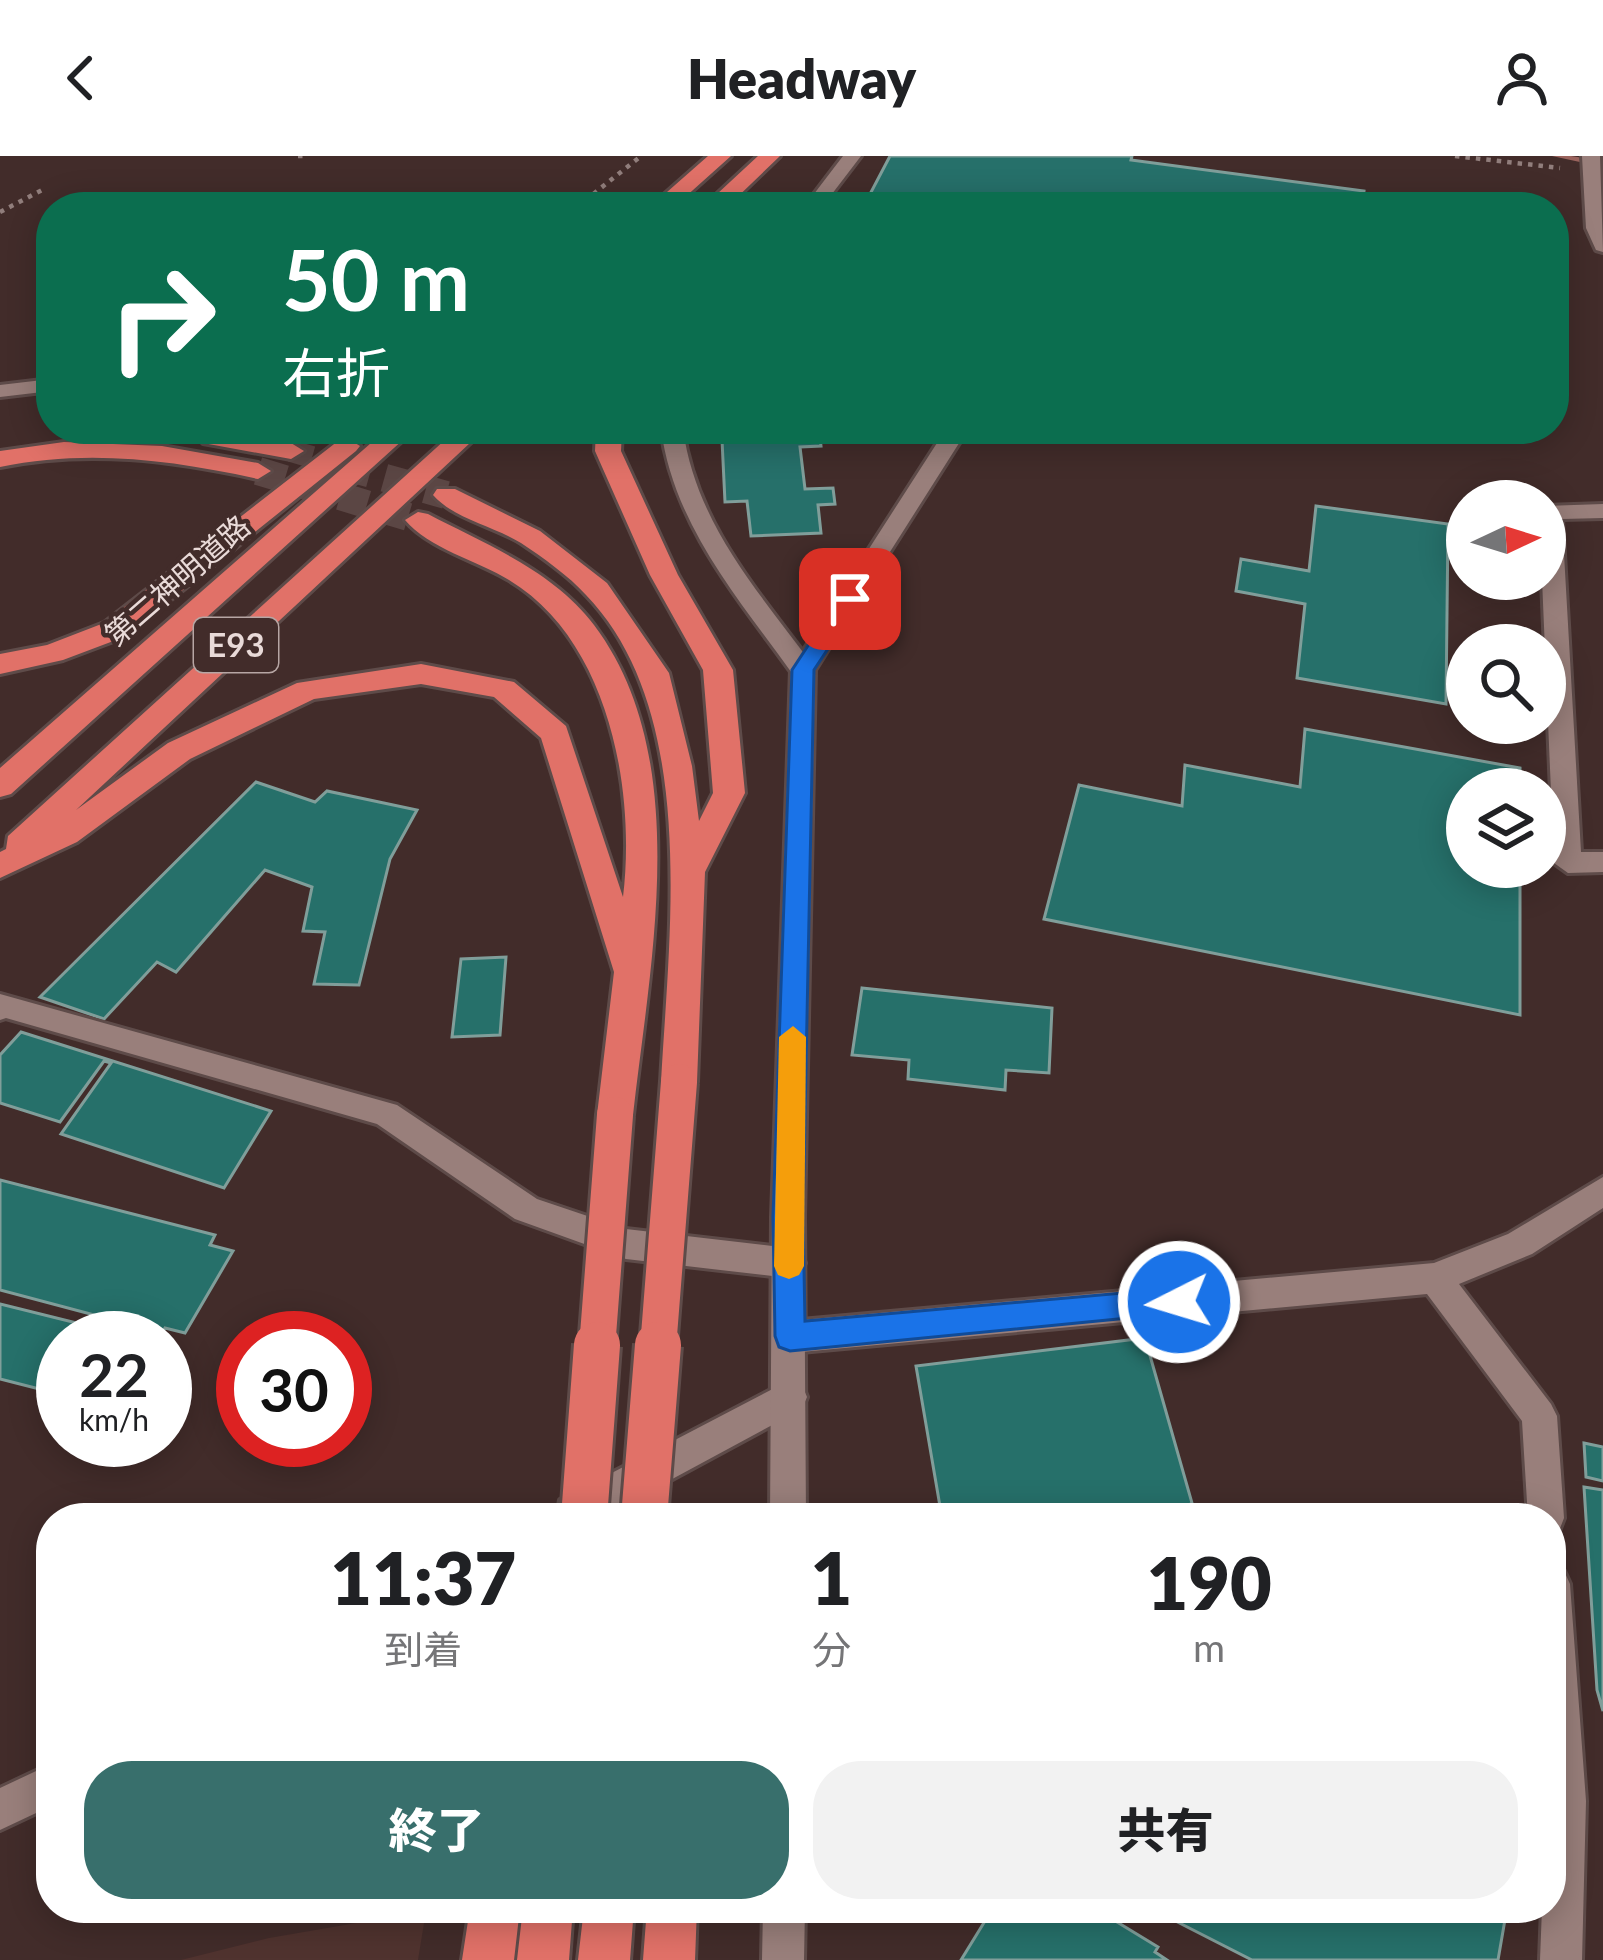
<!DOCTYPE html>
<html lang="ja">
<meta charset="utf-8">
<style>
body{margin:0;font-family:Lato,"Noto Sans JP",sans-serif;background:#f2f2f2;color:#202124;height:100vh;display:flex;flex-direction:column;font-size:45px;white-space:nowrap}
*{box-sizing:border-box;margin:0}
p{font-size:39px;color:#757577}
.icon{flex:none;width:66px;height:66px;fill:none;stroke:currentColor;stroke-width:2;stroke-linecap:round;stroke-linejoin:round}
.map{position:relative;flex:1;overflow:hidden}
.drawer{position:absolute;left:36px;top:1347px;width:1530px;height:420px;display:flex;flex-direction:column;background:#fff;border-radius:48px;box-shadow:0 6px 30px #0003}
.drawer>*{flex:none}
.hud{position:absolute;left:36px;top:36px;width:1533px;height:252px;border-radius:48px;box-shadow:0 6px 30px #0003;background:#0b6e4f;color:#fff;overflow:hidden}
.needle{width:78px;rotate:86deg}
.fabs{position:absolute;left:1446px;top:324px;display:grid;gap:24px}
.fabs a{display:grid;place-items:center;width:120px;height:120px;border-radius:50%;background:#fff;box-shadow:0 6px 30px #0003;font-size:60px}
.speed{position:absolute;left:36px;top:1155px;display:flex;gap:24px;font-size:60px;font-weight:700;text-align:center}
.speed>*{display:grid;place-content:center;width:156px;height:156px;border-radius:50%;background:#fff;box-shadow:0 6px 30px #0003;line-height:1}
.speed small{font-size:30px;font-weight:400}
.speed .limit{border:18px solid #d22;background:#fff;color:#111}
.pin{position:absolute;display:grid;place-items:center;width:102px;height:102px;color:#fff;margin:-51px;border-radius:24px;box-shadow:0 6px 18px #0006}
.me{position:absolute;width:132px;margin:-66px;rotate:265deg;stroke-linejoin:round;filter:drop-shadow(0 0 9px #0008)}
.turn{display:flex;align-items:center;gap:42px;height:252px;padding:0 48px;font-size:54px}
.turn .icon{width:156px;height:156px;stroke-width:2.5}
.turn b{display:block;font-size:84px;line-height:102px}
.eta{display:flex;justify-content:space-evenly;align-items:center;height:204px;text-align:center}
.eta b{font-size:72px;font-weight:800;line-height:84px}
.cta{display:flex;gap:24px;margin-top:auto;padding:24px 48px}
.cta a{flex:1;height:138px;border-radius:48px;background:#386f6c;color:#fff;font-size:48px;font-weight:800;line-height:138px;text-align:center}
.cta a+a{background:#f2f2f2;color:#202124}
header{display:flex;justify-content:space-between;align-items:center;height:156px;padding:0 48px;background:#fff;font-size:54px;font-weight:800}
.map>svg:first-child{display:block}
.built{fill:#50332f}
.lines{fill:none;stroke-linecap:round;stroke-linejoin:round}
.stream{fill:#9a635d;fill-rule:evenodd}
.building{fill:#26706a;stroke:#809e9a;stroke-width:3}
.highway-tunnel-far1{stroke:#5b4644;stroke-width:22;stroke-dasharray:22 12;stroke-linecap:butt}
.highway-tunnel{stroke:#5b4644;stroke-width:28;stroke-dasharray:28 15;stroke-linecap:butt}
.street-casing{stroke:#5e4b49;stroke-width:6}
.secondary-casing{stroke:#5e4b49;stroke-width:6}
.highway-casing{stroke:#5e4b49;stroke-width:6}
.path{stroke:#917e7c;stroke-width:4.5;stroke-dasharray:4.5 6;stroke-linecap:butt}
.street{fill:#997f7b;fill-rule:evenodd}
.secondary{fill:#997f7b;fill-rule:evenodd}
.highway{fill:#e17168;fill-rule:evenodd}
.highway-bridge-far1-casing{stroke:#5e4b49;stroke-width:42;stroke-linecap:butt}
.highway-bridge-casing{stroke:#5e4b49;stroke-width:52;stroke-linecap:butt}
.highway-bridge-far1{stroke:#e17168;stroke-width:36}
.highway-bridge{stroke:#e17168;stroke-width:46}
.route{fill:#1a73e8;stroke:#114b97;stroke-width:3}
.slow{fill:#f59e0b}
.labels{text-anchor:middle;stroke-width:9;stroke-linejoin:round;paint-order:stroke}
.far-street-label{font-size:30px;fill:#e9dad8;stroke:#422c2a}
.shield{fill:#422c2a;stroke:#b7a6a4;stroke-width:3}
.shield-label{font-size:33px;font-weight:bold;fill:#e9dad8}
</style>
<header><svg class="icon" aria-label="back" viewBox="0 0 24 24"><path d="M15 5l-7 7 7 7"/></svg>Headway<svg class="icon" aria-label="person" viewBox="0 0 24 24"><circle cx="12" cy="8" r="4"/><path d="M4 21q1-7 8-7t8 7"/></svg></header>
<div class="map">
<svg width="1603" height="1804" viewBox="0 0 1603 1804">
<rect width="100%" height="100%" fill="#422c2a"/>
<!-- built -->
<path class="built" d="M426,1755L418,1804H181L269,1782Z"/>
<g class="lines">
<!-- stream -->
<path class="stream" d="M1552,0H1571L1603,5V11Z"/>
</g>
<!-- building -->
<path class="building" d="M890,0H1132L1131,4L1364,35L1362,51H835L843,40L868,42Z
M704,273H819L821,290L800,291L805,333L833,332L835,348L818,349L821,377L751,380L747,345L725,346L722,284H705Z
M1316,350L1448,368L1446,548L1297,522L1305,448L1236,435L1241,403L1309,415Z
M1305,573L1520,612V633H1467V711H1520V859L1044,763L1079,629L1182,650L1185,609L1300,631Z
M256,626L315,646L327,635L417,654L390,703L359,829L314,828L325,776L303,775L312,731L265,714L176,816L157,806L104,863L40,841Z
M506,801L500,879L452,881L461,803Z
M862,832L1052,852L1049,917L1006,914L1005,934L908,923L909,904L852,899Z
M21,876L271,955L224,1032L61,978L111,907L104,905L60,966L0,947V899Z
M0,1024L215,1079L210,1089L233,1095L185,1177L165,1172L162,1177L0,1134Z
M0,1148L113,1176L110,1182H63V1239L0,1223Z
M1145,1182L1192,1347L1170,1362H942L916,1210Z
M1584,1287L1603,1291V1325L1586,1321Z
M1584,1331L1603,1334V1555L1597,1534Z
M993,1752H1094L1158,1791L1155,1796L1167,1804H961Z
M1150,1752H1507L1498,1804H1252Z"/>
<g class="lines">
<!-- highway-tunnel-far1 -->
<path class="highway-tunnel-far1" d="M291,295L353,313"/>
<!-- highway-tunnel -->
<path class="highway-tunnel" d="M343,310L446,339
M258,315L418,364"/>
<!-- street casing -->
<g class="street-casing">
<path id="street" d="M843,0H861L822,51H804Z
M51,223V235L0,241V229Z
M661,273H683C696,367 757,434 812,508V520H794C739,443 674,370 661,273Z
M1603,348V362L1562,363L1581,696H1603V716L1568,717L1554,707L1542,423L1545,350Z
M0,838L397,949L537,1043L626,1073L789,1092L801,1097L805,1107L801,1117L789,1122L626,1103L515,1063L377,968L6,862L0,864Z
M1603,1021V1052L1532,1098L1459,1128L1551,1248L1557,1260L1564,1362L1559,1375L1551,1378V1362H1528L1522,1265L1427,1138L790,1197L778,1192L773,1181L778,1170L790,1165L1434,1107L1508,1078Z
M790,1224L802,1229L807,1241L802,1253L600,1362H557L560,1344Z
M1551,1409L1564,1415L1570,1428L1586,1645L1582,1804H1540L1542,1752H1551Z
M51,1608V1650L0,1674V1632Z"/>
</g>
<!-- secondary casing -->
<g class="secondary-casing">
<path id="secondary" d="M1582,0H1600L1603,96L1596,94L1586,72Z
M946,273H968L815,514L804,1061L806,1362H770L772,1061L791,514Z
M763,1752H805L804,1804H762Z"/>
</g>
<!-- highway casing -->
<g class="highway-casing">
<path id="highway" d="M708,0H731L674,51H650Z
M758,0H780L727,51H703Z
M387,273H415L11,638L0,641V612Z
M457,273H485L76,654L168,587L297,527L421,508L514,526L566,570L623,741C636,634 609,484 509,424C478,405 428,392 405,364L418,356L428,358C485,388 554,415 594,469C694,602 650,806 633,959L628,970L615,975L602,970L597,959L614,816L541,582L494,541L421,528L314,543L190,603L77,686L0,722V696L6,693L8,680Z
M596,273H622L621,295L678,419L733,514L745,637L705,716L697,926L692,937L679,941L666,937L661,926C669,777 699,556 586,439C569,420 542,401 521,387C494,370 454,363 433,339L437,333H455L540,375L607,427L669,517L692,610L699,665L713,637L703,514L650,419L595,295Z
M212,274L291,287L304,295L291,303L203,287L199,282L203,277Z
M347,282L360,290L356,295L124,481L63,504L0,518V498L47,489L104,467L338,285Z
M64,286L162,290L258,307L271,315L258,323C171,304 88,293 0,311V295Z
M470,1752H520L514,1804H462Z
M523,1752H573L569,1804H517Z
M584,1752H634L630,1804H578Z
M647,1752H697L695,1804H643Z"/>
</g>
<!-- path -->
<path class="path" d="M298,0H304
M1455,0L1560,12
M577,51L641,0
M0,56L44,33"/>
<!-- street -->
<use href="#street" class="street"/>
<!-- secondary -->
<use href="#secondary" class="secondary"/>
<!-- highway -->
<use href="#highway" class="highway"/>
<!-- highway-bridge-far1 casing -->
<g class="highway-bridge-far1-casing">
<path id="highway-bridge-far1" d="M597,1192L615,959
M658,1192L679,926"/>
</g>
<!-- highway-bridge casing -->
<g class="highway-bridge-casing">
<path id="highway-bridge" d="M584,1362L597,1189
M644,1362L658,1189"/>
</g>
<!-- highway-bridge-far1 -->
<use href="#highway-bridge-far1" class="highway-bridge-far1"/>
<!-- highway-bridge -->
<use href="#highway-bridge" class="highway-bridge"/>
</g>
<!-- route -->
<path class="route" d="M850,436L861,443L814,514L803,1061L805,1165L1179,1132L1189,1136L1194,1146L1189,1156L790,1195L779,1191L775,1180L773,1061L792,514L842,438Z"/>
<!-- slow -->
<path class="slow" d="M793,870L806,881L804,1110L799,1119L789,1123L778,1119L774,1110L779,881Z"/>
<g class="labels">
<!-- far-street labels -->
<g class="far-street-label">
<text transform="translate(178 425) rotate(-41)" y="10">第二神明道路</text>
</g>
<!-- shield labels -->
<rect class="shield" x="194" y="462" width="84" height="54" rx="9"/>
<g class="shield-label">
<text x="236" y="501">E93</text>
</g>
</g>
</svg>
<div class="fabs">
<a><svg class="needle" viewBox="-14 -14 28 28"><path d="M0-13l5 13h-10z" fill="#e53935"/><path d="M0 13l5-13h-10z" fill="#757577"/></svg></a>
<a><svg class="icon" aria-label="search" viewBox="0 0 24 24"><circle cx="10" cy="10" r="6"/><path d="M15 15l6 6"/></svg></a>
<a><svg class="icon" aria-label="layers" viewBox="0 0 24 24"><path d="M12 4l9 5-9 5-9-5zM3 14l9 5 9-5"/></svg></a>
</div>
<div class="speed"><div>22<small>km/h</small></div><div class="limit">30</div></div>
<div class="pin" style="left:850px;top:443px;background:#d93025"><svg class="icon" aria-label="arrive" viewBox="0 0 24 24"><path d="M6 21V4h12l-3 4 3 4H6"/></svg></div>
<svg class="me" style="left:1179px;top:1146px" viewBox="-20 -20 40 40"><circle r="17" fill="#1a73e8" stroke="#fff" stroke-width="3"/><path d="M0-11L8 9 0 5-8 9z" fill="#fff"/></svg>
<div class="hud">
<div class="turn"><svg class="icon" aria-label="right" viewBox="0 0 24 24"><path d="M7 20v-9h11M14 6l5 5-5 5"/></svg><div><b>50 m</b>右折</div></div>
</div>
<section class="drawer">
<div class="eta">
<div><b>11:37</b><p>到着</p></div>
<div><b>1</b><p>分</p></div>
<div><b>190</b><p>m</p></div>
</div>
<div class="cta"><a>終了</a><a>共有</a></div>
</section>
</div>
